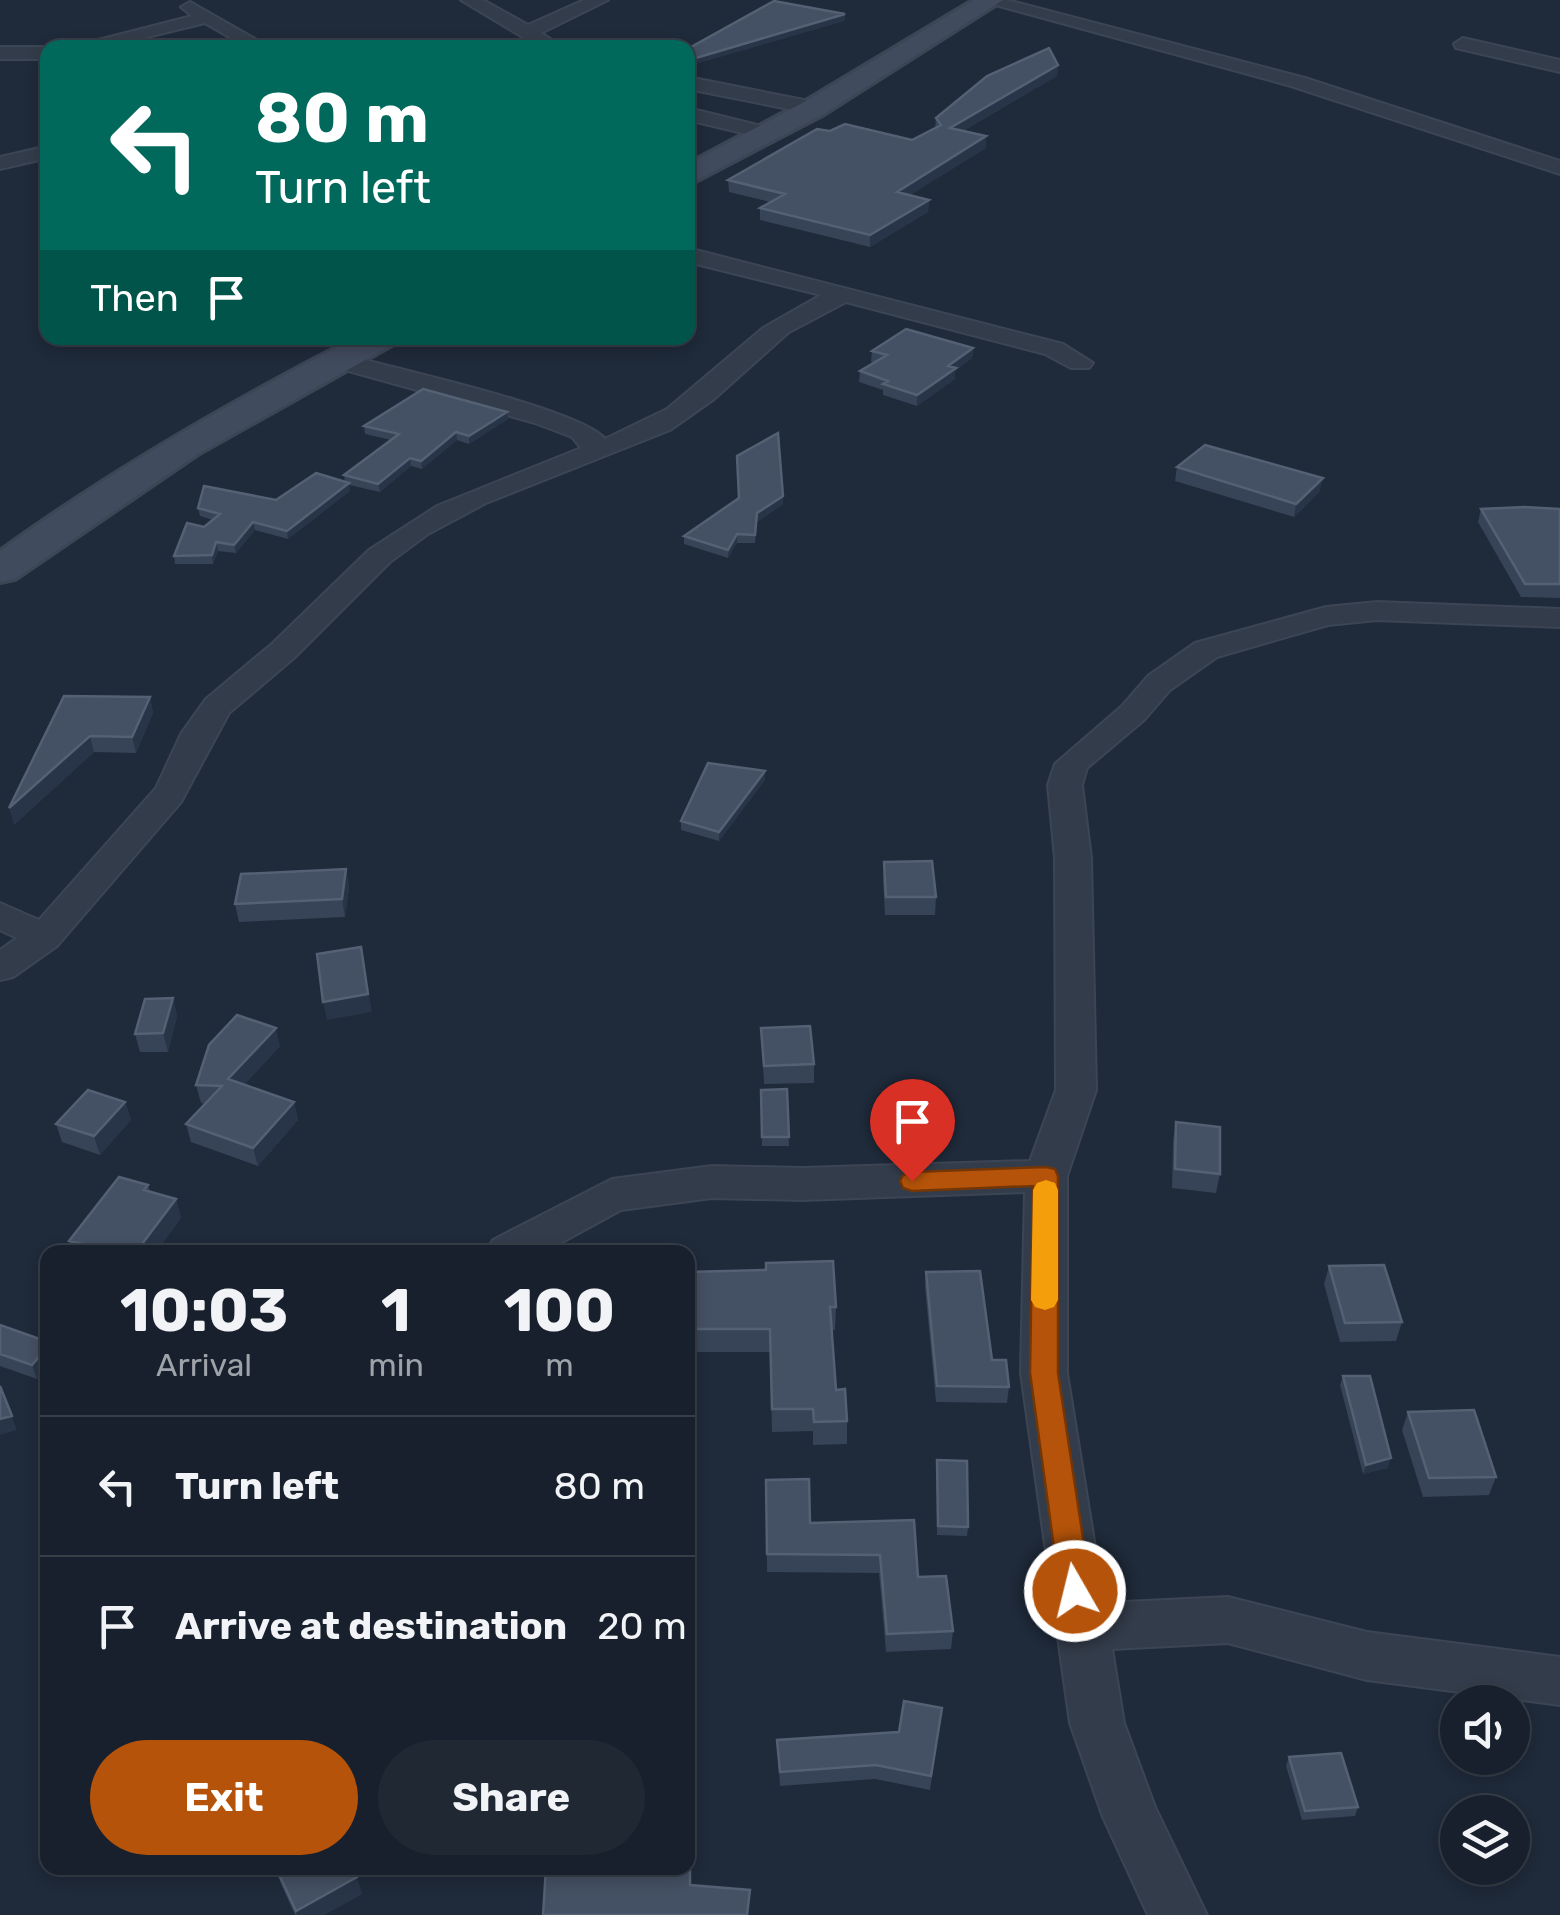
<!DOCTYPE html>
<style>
body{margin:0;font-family:Rubik,sans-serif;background:#202834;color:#f1f3f6;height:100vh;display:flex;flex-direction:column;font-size:38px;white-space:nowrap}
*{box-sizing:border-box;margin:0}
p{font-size:32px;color:#9ea3a9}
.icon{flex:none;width:55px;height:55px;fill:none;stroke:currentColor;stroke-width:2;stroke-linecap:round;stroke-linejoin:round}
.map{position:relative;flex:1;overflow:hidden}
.details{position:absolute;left:40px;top:1245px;width:655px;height:630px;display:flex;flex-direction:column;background:#17202c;border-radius:20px;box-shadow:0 5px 15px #0003,0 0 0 2px #363e48}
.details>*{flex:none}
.top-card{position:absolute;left:40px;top:40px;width:655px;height:305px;border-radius:20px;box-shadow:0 5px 15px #0003,0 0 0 2px #363e48;background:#00695c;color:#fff;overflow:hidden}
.buttons{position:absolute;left:1440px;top:1685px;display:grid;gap:20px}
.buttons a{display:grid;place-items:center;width:90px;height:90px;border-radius:50%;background:#17202c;box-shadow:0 5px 15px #0003,0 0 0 2px #363e48;font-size:50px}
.pin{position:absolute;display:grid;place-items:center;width:85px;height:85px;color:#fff;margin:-102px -42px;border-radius:50% 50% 50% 0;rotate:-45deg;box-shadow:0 0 10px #0007}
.pin .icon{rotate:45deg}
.me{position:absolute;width:110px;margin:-55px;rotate:352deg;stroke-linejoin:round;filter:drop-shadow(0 0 8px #0008)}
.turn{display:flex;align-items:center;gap:35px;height:210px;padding:0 50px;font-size:45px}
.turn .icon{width:130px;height:130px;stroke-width:2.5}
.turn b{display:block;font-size:70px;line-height:85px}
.then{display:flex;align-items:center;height:95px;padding:0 50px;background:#0003;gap:20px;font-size:38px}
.eta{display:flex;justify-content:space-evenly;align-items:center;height:170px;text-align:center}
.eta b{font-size:60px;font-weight:700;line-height:70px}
.cta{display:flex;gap:20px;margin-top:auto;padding:20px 50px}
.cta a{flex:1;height:115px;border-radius:60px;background:#b45309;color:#fff;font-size:40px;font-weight:700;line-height:115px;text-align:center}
.cta a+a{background:#202834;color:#f1f3f6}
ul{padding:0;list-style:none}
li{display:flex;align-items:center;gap:30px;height:140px;padding:0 50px;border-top:2px solid #363e48}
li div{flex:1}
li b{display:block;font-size:38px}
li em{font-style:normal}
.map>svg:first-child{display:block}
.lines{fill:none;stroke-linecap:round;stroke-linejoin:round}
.street-casing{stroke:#3c4554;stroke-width:4}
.secondary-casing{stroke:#3c4554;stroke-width:6}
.street{fill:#333c4a;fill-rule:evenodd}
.secondary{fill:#404b5e;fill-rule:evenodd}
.wall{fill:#374457}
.shaded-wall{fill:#283447}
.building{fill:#445063;stroke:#546073;stroke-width:2.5}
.route{fill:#b45309;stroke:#753606;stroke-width:2.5}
.slow{fill:#f59e0b}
</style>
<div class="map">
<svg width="1560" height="1915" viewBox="0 0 1560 1915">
<rect width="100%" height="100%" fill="#1f2a3a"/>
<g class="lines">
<!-- street casing -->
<g class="street-casing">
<path id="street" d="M461,0H483L528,25L584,0H608L541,33L564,48H541Z
M1007,0L1305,78L1560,161V174L1291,86L981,1Z
M190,2L271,48H248L205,23L102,48H67L192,16L181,7Z
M1463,38L1560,60V72L1456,48L1454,44Z
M0,47H48V59H0Z
M688,77L814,102L824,108L814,114L688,89Z
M688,108L774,129L777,133L767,139L688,120Z
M48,146V158L0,169V157Z
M688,248L1063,344L1093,363L1089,368H1071L1045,354L846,302L789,332L714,399L670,430L486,503L428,534L390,562L295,657L229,713L181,802L57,946L13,977L0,980V950L17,938L0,930V903L39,920L156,788L181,734L206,699L273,643L369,550L437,506L581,448L572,437L535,423L327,365L323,360L327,355H345C393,368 580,409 605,439L667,409L763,328L821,295L688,262Z
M1377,602L1560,609V627L1377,620L1328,625L1217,657L1170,690L1144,720L1087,768L1082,785L1091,858L1096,1090L1067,1176V1373L1104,1603L1228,1597L1367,1632L1560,1657V1705L1367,1680L1228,1643L1112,1649L1124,1723L1155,1807L1207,1915H1148L1103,1817L1070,1723L1021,1373L1025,1192L802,1200L712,1198L621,1210L544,1252H486L493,1240L612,1179L712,1166L802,1168L1030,1161L1056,1090L1055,858L1048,785L1055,764L1122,706L1148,676L1195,643L1326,607Z"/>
</g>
<!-- secondary casing -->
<g class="secondary-casing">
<path id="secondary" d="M974,0H1003L824,114L688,185V164L804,102Z
M355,338H397L392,345L198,454L15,579L0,582V551C112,470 232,401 355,338Z"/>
</g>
<!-- street -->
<use href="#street" class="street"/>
<!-- secondary -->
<use href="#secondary" class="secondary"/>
</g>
<!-- wall -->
<path class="wall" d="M1058,65L1057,76L963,131L986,136V148L910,195L929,200L928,212L870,247L760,220V208L770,202L729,192L728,180L830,131L912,140L935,128L936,118Z
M524,338H557L547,344Z
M973,348L972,358L955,371V379L917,406L883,395V390L859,382L860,371L874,362H871L872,351Z
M507,412L508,419L469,444L457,440L422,469L411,466L380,492L349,485L350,491L288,539L255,530L236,553L218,551L213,564H175L174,556L213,520L200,516L198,508L276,500L345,482L344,475L391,440L365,434L364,426Z
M1177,467L1320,491L1294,517L1175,481Z
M783,504L757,522L755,543H737L728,558L684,544V536Z
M1481,509H1560V598L1521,597L1478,522Z
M64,696L150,697L153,713L136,753L94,752L14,825Z
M765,771V780L719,841L681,830V821Z
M884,862L936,897L935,915H885L883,880Z
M346,869L349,887L345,917L239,922L235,904Z
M173,998L177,1016L168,1052H140L135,1034Z
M761,1028L814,1064V1083L764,1084Z
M280,1046L244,1085L294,1102L298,1120L258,1166L191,1142L186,1124L205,1104L201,1103L196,1085Z
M787,1089L789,1146H762L761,1090Z
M125,1102L131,1120L100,1155L62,1142L56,1124Z
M1176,1122L1220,1174L1216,1193L1172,1188L1173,1141Z
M148,1185L150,1192L176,1199L181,1218L156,1252H73L69,1241Z
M1329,1266L1402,1322L1396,1341L1340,1342L1324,1284Z
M688,1272L836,1307L835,1330H832L836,1390L847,1421V1444L813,1445V1431L772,1432L770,1352H688Z
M926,1272L992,1360L1009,1387L1007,1403L936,1402L925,1287Z
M0,1325L48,1342L37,1379L0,1366Z
M1343,1376L1388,1468L1363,1474L1340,1385Z
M1408,1412L1496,1477L1489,1495L1423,1497L1402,1430Z
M937,1460L968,1527L967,1536L937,1535Z
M766,1480L810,1523L914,1520L918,1577L953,1631L951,1649L886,1652L879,1573L767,1572Z
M942,1708L930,1790L875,1779L780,1786L777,1740L899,1732Z
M1289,1757L1358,1807L1355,1816L1302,1820L1286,1766Z
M274,1868H353L362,1894L324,1915H295Z"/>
<!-- shaded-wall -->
<path class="shaded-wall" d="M845,14V21L696,64V58Z
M1058,65L1057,76L949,139L950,128Z
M986,136V148L896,204L897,192Z
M929,200L928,212L870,247V235Z
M546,338H557L547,344Z
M973,348L972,358L955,371V379L917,406V395L948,366Z
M507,412L508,419L469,444V436Z
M456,432L457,440L422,469L421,461Z
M410,458L411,466L380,492L378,484Z
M1323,478L1320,491L1294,517L1296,504Z
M349,483L350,491L288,539L287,531Z
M783,496V504L757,522L755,543L757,513Z
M253,522L255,530L236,553L234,545Z
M737,534V543L728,558V550Z
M216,542L218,551L213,564L212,555Z
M150,697L153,713L136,753L132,737Z
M90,736L94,752L14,825L9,808Z
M765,771V780L719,841V832Z
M346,869L349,887L345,917L342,899Z
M361,947L372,1012L327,1020L323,1002Z
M173,998L177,1016L168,1052L163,1033Z
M276,1028L280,1046L233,1097L228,1079Z
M125,1102L131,1120L100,1155L94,1136Z
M294,1102L298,1120L258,1166L253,1148Z
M176,1199L181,1218L156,1252H136Z
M48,1346V1367L37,1379L32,1365Z
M0,1385L17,1430L0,1435Z
M1391,1458L1388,1468L1363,1474L1366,1465Z
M357,1877L362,1894L324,1915H297L296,1911Z"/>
<!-- building -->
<path class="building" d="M774,1L845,14L696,58L691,47Z
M1049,48L1058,65L950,128L986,136L897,192L929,200L870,235L760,208L785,194L728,180L817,129L830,131L845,124L912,140L941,125L936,118L987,76Z
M906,329L973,348L948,366L956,368L917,395L883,384L888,381L860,371L887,355L872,351Z
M423,389L507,412L469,436L456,432L421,461L410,458L378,484L344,475L399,434L364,426Z
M778,433L783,496L757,513L755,535L737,534L728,550L684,536L739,498L737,456Z
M1205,445L1323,478L1296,504L1177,467Z
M316,473L349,483L287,531L253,522L234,545L216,542L212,555L174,556L187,523L204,527L220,514L198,508L204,486L276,500Z
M1525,507L1560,509V584H1525L1481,509Z
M64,696L150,697L132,737L90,736L9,808Z
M708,763L765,771L719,832L681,821Z
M932,861L936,897H886L884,862Z
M346,869L342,899L235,904L241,874Z
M361,947L368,994L323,1002L317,954Z
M173,998L163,1033L135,1034L145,999Z
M237,1015L276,1028L228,1079L294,1102L253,1148L186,1124L222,1086L196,1085L209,1045Z
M810,1026L814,1064L764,1066L761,1028Z
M787,1089L789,1137H762L761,1090Z
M88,1090L125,1102L94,1136L56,1124Z
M1176,1122L1220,1127V1174L1175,1169Z
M119,1177L148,1185L144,1190L176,1199L136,1252H120L69,1241Z
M833,1261L836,1307H830L836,1390L845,1389L847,1421L814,1422L813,1409H772L770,1329H688V1272L766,1270V1263Z
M1384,1265L1402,1322L1345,1323L1329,1266Z
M980,1271L992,1360H1006L1009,1387L937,1386L926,1272Z
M0,1325L48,1342V1346L32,1365L0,1354Z
M1343,1376H1370L1391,1458L1366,1465Z
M0,1386L12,1416L0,1419Z
M1474,1410L1496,1477L1429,1478L1408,1412Z
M937,1460L967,1461L968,1527L938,1526Z
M809,1479L810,1523L914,1520L918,1577L946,1576L953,1631L887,1634L880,1555L767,1554L766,1480Z
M904,1701L942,1708L931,1776L876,1765L780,1772L777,1740L899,1732Z
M1341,1753L1358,1807L1305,1811L1289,1757Z
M688,1837H690V1885L750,1890L747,1915H543L546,1868H688Z
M276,1868H353L357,1877L296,1911Z"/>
<!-- route -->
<path class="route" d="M1046,1167L1055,1169L1058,1176V1373L1091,1591L1086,1600L1075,1604L1064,1600L1060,1591L1030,1373L1033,1186L912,1191L903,1188L900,1181L903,1175L912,1172Z"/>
<!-- slow -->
<path class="slow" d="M1046,1180L1055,1183L1058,1190V1300L1054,1307L1045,1310L1035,1307L1031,1300L1033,1190L1037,1183Z"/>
</svg>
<div class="buttons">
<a><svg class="icon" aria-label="sound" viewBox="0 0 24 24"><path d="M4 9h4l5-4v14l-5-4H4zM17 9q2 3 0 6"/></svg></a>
<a><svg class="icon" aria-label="layers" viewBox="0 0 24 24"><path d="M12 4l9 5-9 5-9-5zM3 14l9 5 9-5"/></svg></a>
</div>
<div class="pin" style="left:912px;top:1181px;background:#d93025"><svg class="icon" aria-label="arrive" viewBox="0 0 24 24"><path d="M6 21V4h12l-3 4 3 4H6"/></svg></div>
<svg class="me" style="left:1075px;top:1591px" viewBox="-20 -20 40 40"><circle r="17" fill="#b45309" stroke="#fff" stroke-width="3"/><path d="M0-11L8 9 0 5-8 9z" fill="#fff"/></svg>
<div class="top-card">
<div class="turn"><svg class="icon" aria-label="left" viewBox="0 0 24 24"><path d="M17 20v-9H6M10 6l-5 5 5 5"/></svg><div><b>80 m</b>Turn left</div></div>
<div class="then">Then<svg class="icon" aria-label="arrive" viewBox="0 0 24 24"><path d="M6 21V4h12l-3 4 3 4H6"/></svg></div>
</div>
<section class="details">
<div class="eta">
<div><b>10:03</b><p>Arrival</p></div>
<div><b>1</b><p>min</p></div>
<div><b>100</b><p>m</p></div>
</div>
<ul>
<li><svg class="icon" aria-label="left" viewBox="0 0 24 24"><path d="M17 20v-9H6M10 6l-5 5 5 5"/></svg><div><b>Turn left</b></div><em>80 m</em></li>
<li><svg class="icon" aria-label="arrive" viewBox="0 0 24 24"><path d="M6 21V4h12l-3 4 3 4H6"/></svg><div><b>Arrive at destination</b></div><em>20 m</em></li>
</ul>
<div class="cta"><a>Exit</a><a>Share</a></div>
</section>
</div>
